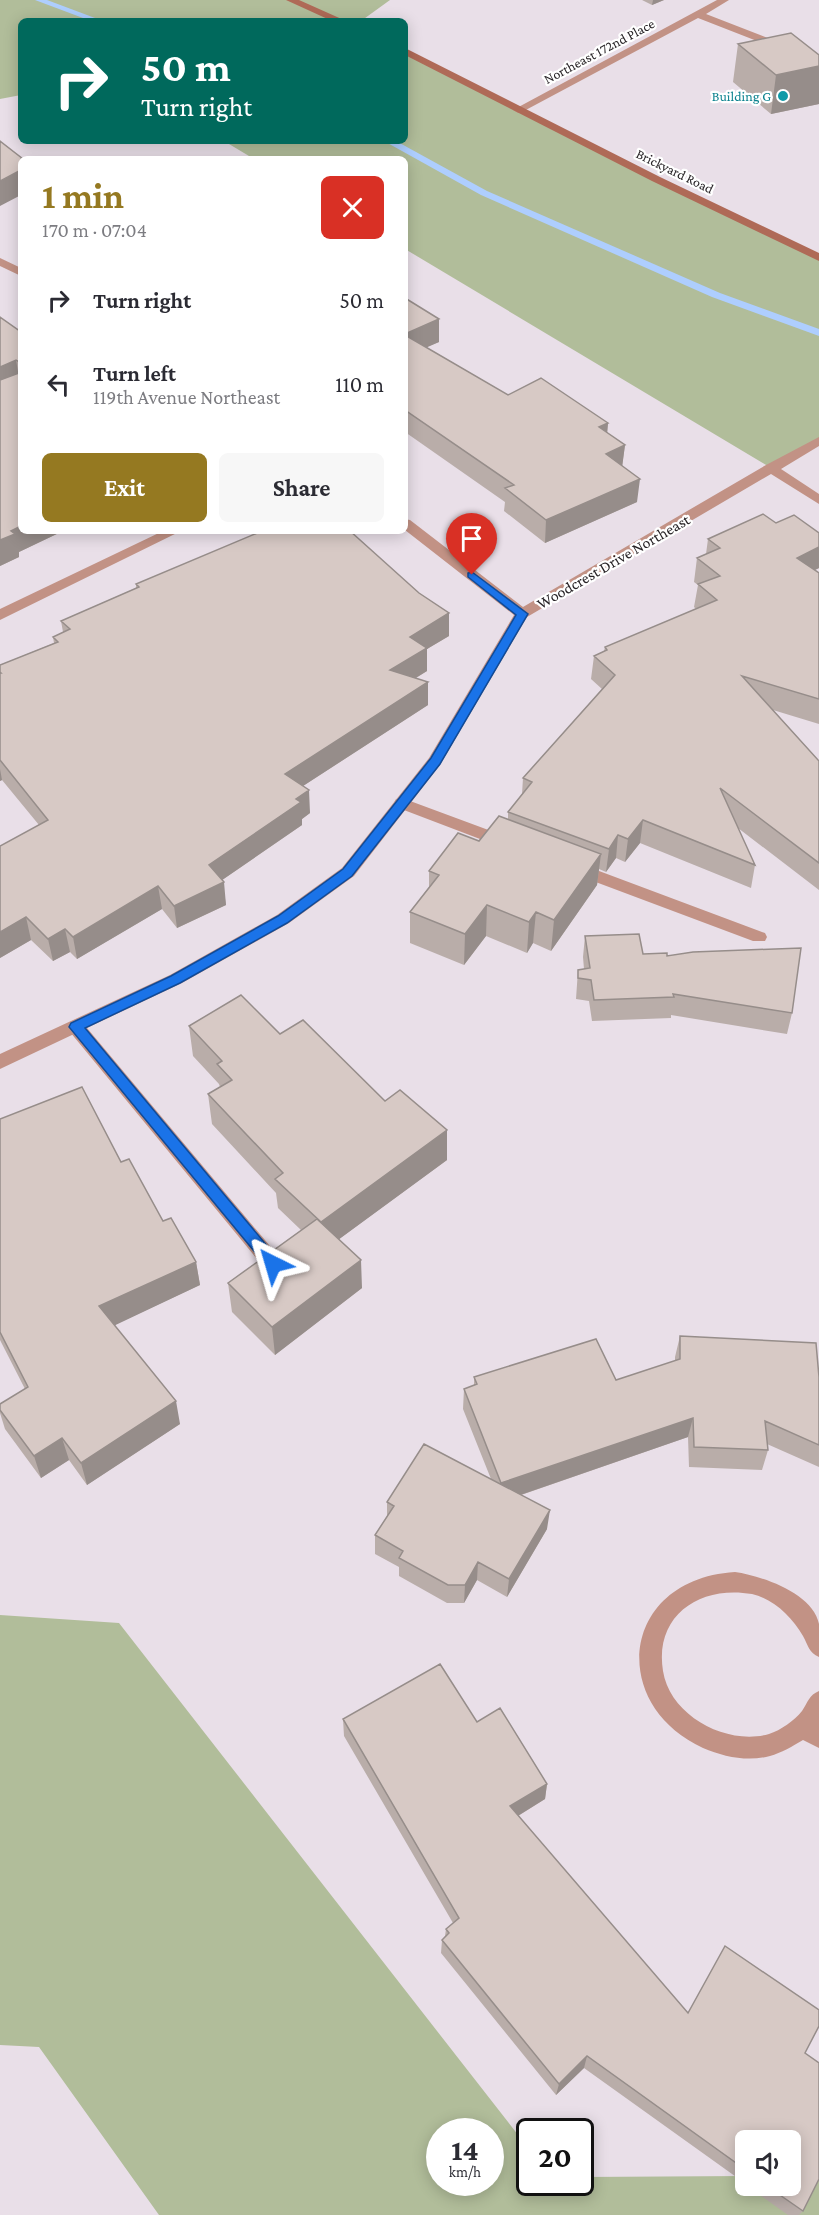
<!DOCTYPE html>
<meta charset="utf-8">
<style>
body{margin:0;font-family:"Crimson Pro",serif;background:#f7f7f7;color:#2b2b33;height:100vh;display:flex;flex-direction:column;font-size:22px;white-space:nowrap}
*{box-sizing:border-box;margin:0}
p{font-size:20px;color:#7c7c81}
.icon{flex:none;width:33px;height:33px;fill:none;stroke:currentColor;stroke-width:2;stroke-linecap:round;stroke-linejoin:round}
.map{position:relative;flex:1;overflow:hidden}
.drawer{position:absolute;left:18px;top:156px;width:390px;height:378px;display:flex;flex-direction:column;background:#fff;border-radius:9px;box-shadow:0 3px 15px #0003}
.drawer>*{flex:none}
.banner{position:absolute;left:18px;top:18px;width:390px;height:126px;border-radius:9px;box-shadow:0 3px 15px #0003;background:#00695c;color:#fff;overflow:hidden}
.tools{position:absolute;left:735px;top:2130px;display:grid;gap:12px}
.tools a{display:grid;place-items:center;width:66px;height:66px;border-radius:9px;background:#fff;box-shadow:0 3px 15px #0003;font-size:30px}
.speed{position:absolute;left:426px;top:2118px;display:flex;gap:12px;font-size:30px;font-weight:700;text-align:center}
.speed>*{display:grid;place-content:center;width:78px;height:78px;border-radius:50%;background:#fff;box-shadow:0 3px 15px #0003;line-height:1}
.speed small{font-size:15px;font-weight:400}
.speed .limit{border:3px solid #111;border-radius:9px;background:#fff;color:#111}
.pin{position:absolute;display:grid;place-items:center;width:51px;height:51px;color:#fff;margin:-62px -26px;border-radius:50% 50% 50% 0;rotate:-45deg;box-shadow:0 0 6px #0007}
.pin .icon{rotate:45deg}
.me{position:absolute;width:66px;margin:-33px;rotate:320deg;stroke-linejoin:round;filter:drop-shadow(0 0 4px #0008)}
.turn{display:flex;align-items:center;gap:21px;height:126px;padding:0 24px;font-size:27px}
.turn .icon{width:78px;height:78px;stroke-width:2.5}
.turn b{display:block;font-size:42px;line-height:51px}
.round{display:grid;place-items:center;flex:none;width:63px;height:63px;border-radius:9px;background:#f7f7f7}
.head{display:flex;align-items:center;justify-content:space-between;height:102px;padding:0 24px}
h1{font-size:36px;font-weight:700;line-height:45px;color:#957921}
.button{display:flex;gap:12px;margin-top:auto;padding:12px 24px}
.button a{flex:1;height:69px;border-radius:9px;background:#957921;color:#fff;font-size:24px;font-weight:700;line-height:69px;text-align:center}
.button a+a{background:#f7f7f7;color:#2b2b33}
ul{padding:0;list-style:none}
li{display:flex;align-items:center;gap:18px;height:84px;padding:0 24px}
li div{flex:1}
li b{display:block;font-size:22px}
li em{font-style:normal}
.map>svg:first-child{display:block}
.green{fill:#b1bd9a;fill-rule:evenodd}
.lines{fill:none;stroke-linecap:round;stroke-linejoin:round}
.stream{fill:#aecefe;fill-rule:evenodd}
.lane{fill:#c29285;fill-rule:evenodd}
.street{fill:#c29285;fill-rule:evenodd}
.secondary{fill:#af6a57;fill-rule:evenodd}
.wall{fill:#b9ada9}
.shaded-wall{fill:#968d8a}
.building{fill:#d7c9c5;stroke:#968d8a;stroke-width:1.5}
.route{fill:#1a73e8;stroke:#114b97;stroke-width:1.5}
.culture-dot{fill:#0f9aa8;stroke:#fff;stroke-width:2}
.labels{text-anchor:middle;stroke-width:4.5;stroke-linejoin:round;paint-order:stroke}
.far-street-label{font-size:14px;fill:#272326;stroke:#fff}
.far-culture-label{font-size:14px;fill:#0d838f;stroke:#fff;text-anchor:end}
.street-label{font-size:16px;fill:#272326;stroke:#fff}
</style>
<div class="map">
<svg width="819" height="2215" viewBox="0 0 819 2215">
<rect width="100%" height="100%" fill="#e9dfe8"/>
<!-- green -->
<path class="green" d="M0,0H390L361,21H21V95L0,99Z
M405,54L819,257V441L771,468L405,249V159H254L224,141H405Z
M0,1615L119,1623L529,2149L530,2182H580L581,2177L745,2176L746,2186H790L819,2175V2215H159L39,2047L0,2045ZM440,2132H490V2182H440Z"/>
<g class="lines">
<!-- stream -->
<path class="stream" d="M35,0H47L103,21H91Z
M384,141H396L487,191L720,293L819,329V336L712,297L481,195Z"/>
<!-- lane -->
<path class="lane" d="M402,798L513,839L515,843L513,847H501L396,807L394,803L396,799Z
M575,862L765,933L767,937L765,941H753L569,872L567,868L569,864Z
M76,1020L82,1022L280,1258L283,1264L280,1270L273,1272L266,1270L70,1032L67,1027L70,1022Z"/>
<!-- street -->
<path class="street" d="M717,0H729L706,14L819,58V65L698,18L522,112L518,113L513,110Z
M0,258L21,268V276L0,266Z
M819,437V446L781,469L819,494V504L771,474L527,617L440,765L354,876L289,923L182,983L0,1069V1054L170,975L277,915L342,868L429,758L514,615L405,530V519L410,520L523,607L766,465Z
M163,531H181L0,620V609Z
M735,1572C762,1576 813,1593 819,1624C819,1634 819,1646 819,1657C809,1653 808,1645 803,1636C792,1617 774,1599 752,1594C700,1585 654,1615 663,1671C670,1716 727,1746 769,1734C781,1730 794,1721 802,1711C808,1702 809,1695 819,1691V1748L803,1740C793,1746 781,1753 770,1756C748,1762 724,1757 703,1748C607,1704 621,1579 735,1572Z"/>
<!-- secondary -->
<path class="secondary" d="M286,0H299L346,21H332Z
M405,48L660,177L819,253V261L652,181L405,55Z"/>
</g>
<!-- wall -->
<path class="wall" d="M642,0H664L652,5Z
M738,44L819,55V104L771,114L733,82Z
M405,298L439,319V342L426,347L508,395L608,423L607,433L625,445L622,466L637,502L545,543L504,511L505,502L405,432Z
M0,317L21,332V531H63L19,552V557L0,566Z
M776,523L819,533V568L815,570L819,573V724L773,710L819,761V890L738,828L755,865L751,888L640,843L625,862L616,858L606,872L599,869L597,885L551,951L533,943L527,953L486,936L464,965L410,943V912L429,887V871L479,841L508,819V812L522,794L523,778L602,689L591,679L594,656L604,651L605,647L696,609L694,607L698,585L694,582L697,558L706,554L708,539Z
M136,584L419,593L449,613V636L427,649V671L416,678L428,705L303,786L310,813L302,819V825L222,880L226,905L177,928L162,909L77,959L70,952L53,961L31,940L0,958L39,825L2,780L0,781V665L54,643L53,637L63,632L61,621L136,588Z
M585,936L643,954L667,956L792,1013L787,1034L671,1015V1018L592,1021L589,1001L576,999L578,970L584,969L583,957Z
M189,1026L280,1034L385,1101L447,1160L339,1239L362,1288L275,1355L232,1312L228,1283L301,1230L278,1208L276,1193L212,1124L208,1094L220,1087L219,1084L193,1056Z
M0,1119L121,1162L163,1221L196,1262L200,1285L114,1325L180,1424L87,1485L69,1460L41,1478L5,1429L0,1413V1404L25,1389L0,1340Z
M680,1336L819,1377V1467L767,1444L768,1450L762,1470L689,1467L688,1437L521,1495L547,1529L507,1597L477,1580L464,1603H447L399,1576V1567L375,1554V1535L387,1516V1502L491,1479L463,1409L464,1389L474,1386V1377L616,1380L675,1361V1357Z
M343,1719L477,1722L547,1784L545,1799L518,1816L688,2013L805,2053L803,2211L799,2215H788L747,2186H790L746,2140V2184L584,2068L556,2095L441,1953L442,1940L445,1936L446,1929L453,1923L344,1736Z"/>
<!-- shaded-wall -->
<path class="shaded-wall" d="M653,0H664L652,5Z
M819,66V104L771,114L776,75Z
M21,170V195L0,206V181Z
M439,319V342L405,357V334Z
M16,360L20,383L0,391V367Z
M608,423L606,446L599,427Z
M625,445L622,468L606,454Z
M640,479L637,502L545,543L546,520Z
M21,526V531H63L19,552V557L0,566V540L11,531Z
M819,547V568L792,581L797,558Z
M449,613V636L427,649V671L391,693L390,670L410,637Z
M428,682V705L286,797L285,774Z
M0,769L2,780L0,781Z
M309,790L310,813L302,819V825L212,887L209,865L296,799Z
M643,820L640,843L625,862L628,839Z
M618,835L616,858L606,872L609,849Z
M601,854L597,885L551,951L554,920Z
M224,882L226,905L177,928L174,906Z
M158,886L162,909L77,959L73,937Z
M487,905L486,936L464,965L465,934Z
M536,912L533,943L527,953L529,922Z
M26,917L31,940L0,958V932Z
M65,929L70,952L53,961L48,939Z
M447,1130V1160L323,1251L321,1222Z
M361,1260L362,1288L275,1355L272,1327Z
M196,1262L200,1285L105,1330L99,1306Z
M176,1401L180,1424L87,1485L81,1463Z
M693,1418L688,1437L500,1502L501,1483Z
M62,1438L69,1460L41,1478L34,1456Z
M550,1510L547,1529L507,1597L509,1579Z
M478,1562L477,1580L464,1603L465,1585Z
M547,1784L545,1799L508,1822L510,1806Z
M587,2056L584,2068L556,2095L559,2084Z"/>
<!-- building -->
<path class="building" d="M791,33L819,55V66L776,75L738,44Z
M0,141L23,159H21V170L0,181Z
M405,298L439,319L405,334Z
M0,317L21,332V526L11,531L15,534L0,540V380L19,373V362L16,360L0,367Z
M405,335L508,395L541,378L608,423L599,427L625,445L606,454L640,479L546,520L505,488L514,485L405,410Z
M763,514L776,523L794,515L819,533V547L797,558L819,573V699L742,676L819,761V863L720,788L755,865L643,820L628,839L618,835L609,849L508,812L532,782L523,778L615,675L594,656L607,650L605,647L717,600L698,584L720,576L697,558L720,548L708,539Z
M262,531H350L419,593L449,613L410,637L427,648L390,670L428,682L285,774L309,790L296,799L301,802L209,865L224,882L174,906L158,886L73,937L65,929L48,939L26,917L0,932V846L48,820L0,760V673H1L0,672V665L58,642L53,637L70,629L61,621L139,587L136,584Z
M499,816L601,854L554,920L536,912L529,922L487,905L465,934L410,912L439,875L429,871L458,833L479,841Z
M639,934L643,954L667,953V956L693,952L801,948L792,1013L673,994L674,997L594,1000L591,980L578,978V970L590,968L585,936Z
M241,995L280,1034L303,1020L385,1101L400,1090L447,1130L321,1222L275,1179L283,1173L208,1094L232,1080L217,1064L222,1061L189,1026Z
M82,1087L121,1162L129,1159L163,1221L171,1218L196,1262L99,1306L176,1401L81,1463L62,1438L34,1456L0,1410V1404L28,1387L0,1332V1119Z
M317,1219L361,1260L272,1327L228,1283Z
M680,1336L816,1343L819,1377V1445L765,1421L768,1450L694,1447L693,1418L501,1483L464,1389L477,1384L474,1377L596,1339L616,1380L680,1359Z
M424,1444L550,1510L509,1579L478,1562L465,1585H448L399,1558L403,1551L375,1535L394,1506L387,1502Z
M440,1664L477,1722L500,1708L547,1784L510,1806L688,2013L725,1946L819,2010V2026L805,2053L819,2063V2179L803,2211L767,2186H790V2140H746V2170L587,2056L559,2084L442,1940L449,1933L446,1929L459,1918L343,1719Z"/>
<!-- route -->
<path class="route" d="M472,572L528,614L440,764L352,876L287,923L180,983L85,1028L279,1260L281,1264L279,1268H268L69,1027L71,1023L171,976L278,916L343,869L431,758L516,615L468,577V573Z"/>
<!-- markers -->
<circle class="culture-dot" cx="783" cy="96" r="6"/>
<g class="labels">
<!-- far-street labels -->
<g class="far-street-label">
<text transform="translate(599 51) rotate(-28)" y="5">Northeast 172nd Place</text>
<text transform="translate(675 171) rotate(26)" y="5">Brickyard Road</text>
</g>
<!-- far-culture labels -->
<g class="far-culture-label">
<text x="771" y="101">Building G</text>
</g>
<!-- street labels -->
<g class="street-label">
<text transform="translate(613 561) rotate(-30)" y="6">Woodcrest Drive Northeast</text>
</g>
</g>
</svg>
<div class="tools">
<a><svg class="icon" aria-label="sound" viewBox="0 0 24 24"><path d="M4 9h4l5-4v14l-5-4H4zM17 9q2 3 0 6"/></svg></a>
</div>
<div class="speed"><div>14<small>km/h</small></div><div class="limit">20</div></div>
<div class="pin" style="left:472px;top:575px;background:#d93025"><svg class="icon" aria-label="arrive" viewBox="0 0 24 24"><path d="M6 21V4h12l-3 4 3 4H6"/></svg></div>
<svg class="me" style="left:273px;top:1264px" viewBox="-20 -20 40 40"><path d="M0-17L14 15 0 8-14 15z" fill="#1a73e8" stroke="#fff" stroke-width="4"/></svg>
<div class="banner">
<div class="turn"><svg class="icon" aria-label="right" viewBox="0 0 24 24"><path d="M7 20v-9h11M14 6l5 5-5 5"/></svg><div><b>50 m</b>Turn right</div></div>
</div>
<section class="drawer">
<div class="head"><div><h1>1 min</h1><p>170 m · 07:04</p></div><a class="round" style="background:#d93025;color:#fff"><svg class="icon" aria-label="close" viewBox="0 0 24 24"><path d="M6 6l12 12M18 6L6 18"/></svg></a></div>
<ul>
<li><svg class="icon" aria-label="right" viewBox="0 0 24 24"><path d="M7 20v-9h11M14 6l5 5-5 5"/></svg><div><b>Turn right</b></div><em>50 m</em></li>
<li><svg class="icon" aria-label="left" viewBox="0 0 24 24"><path d="M17 20v-9H6M10 6l-5 5 5 5"/></svg><div><b>Turn left</b><p>119th Avenue Northeast</p></div><em>110 m</em></li>
</ul>
<div class="button"><a>Exit</a><a>Share</a></div>
</section>
</div>
